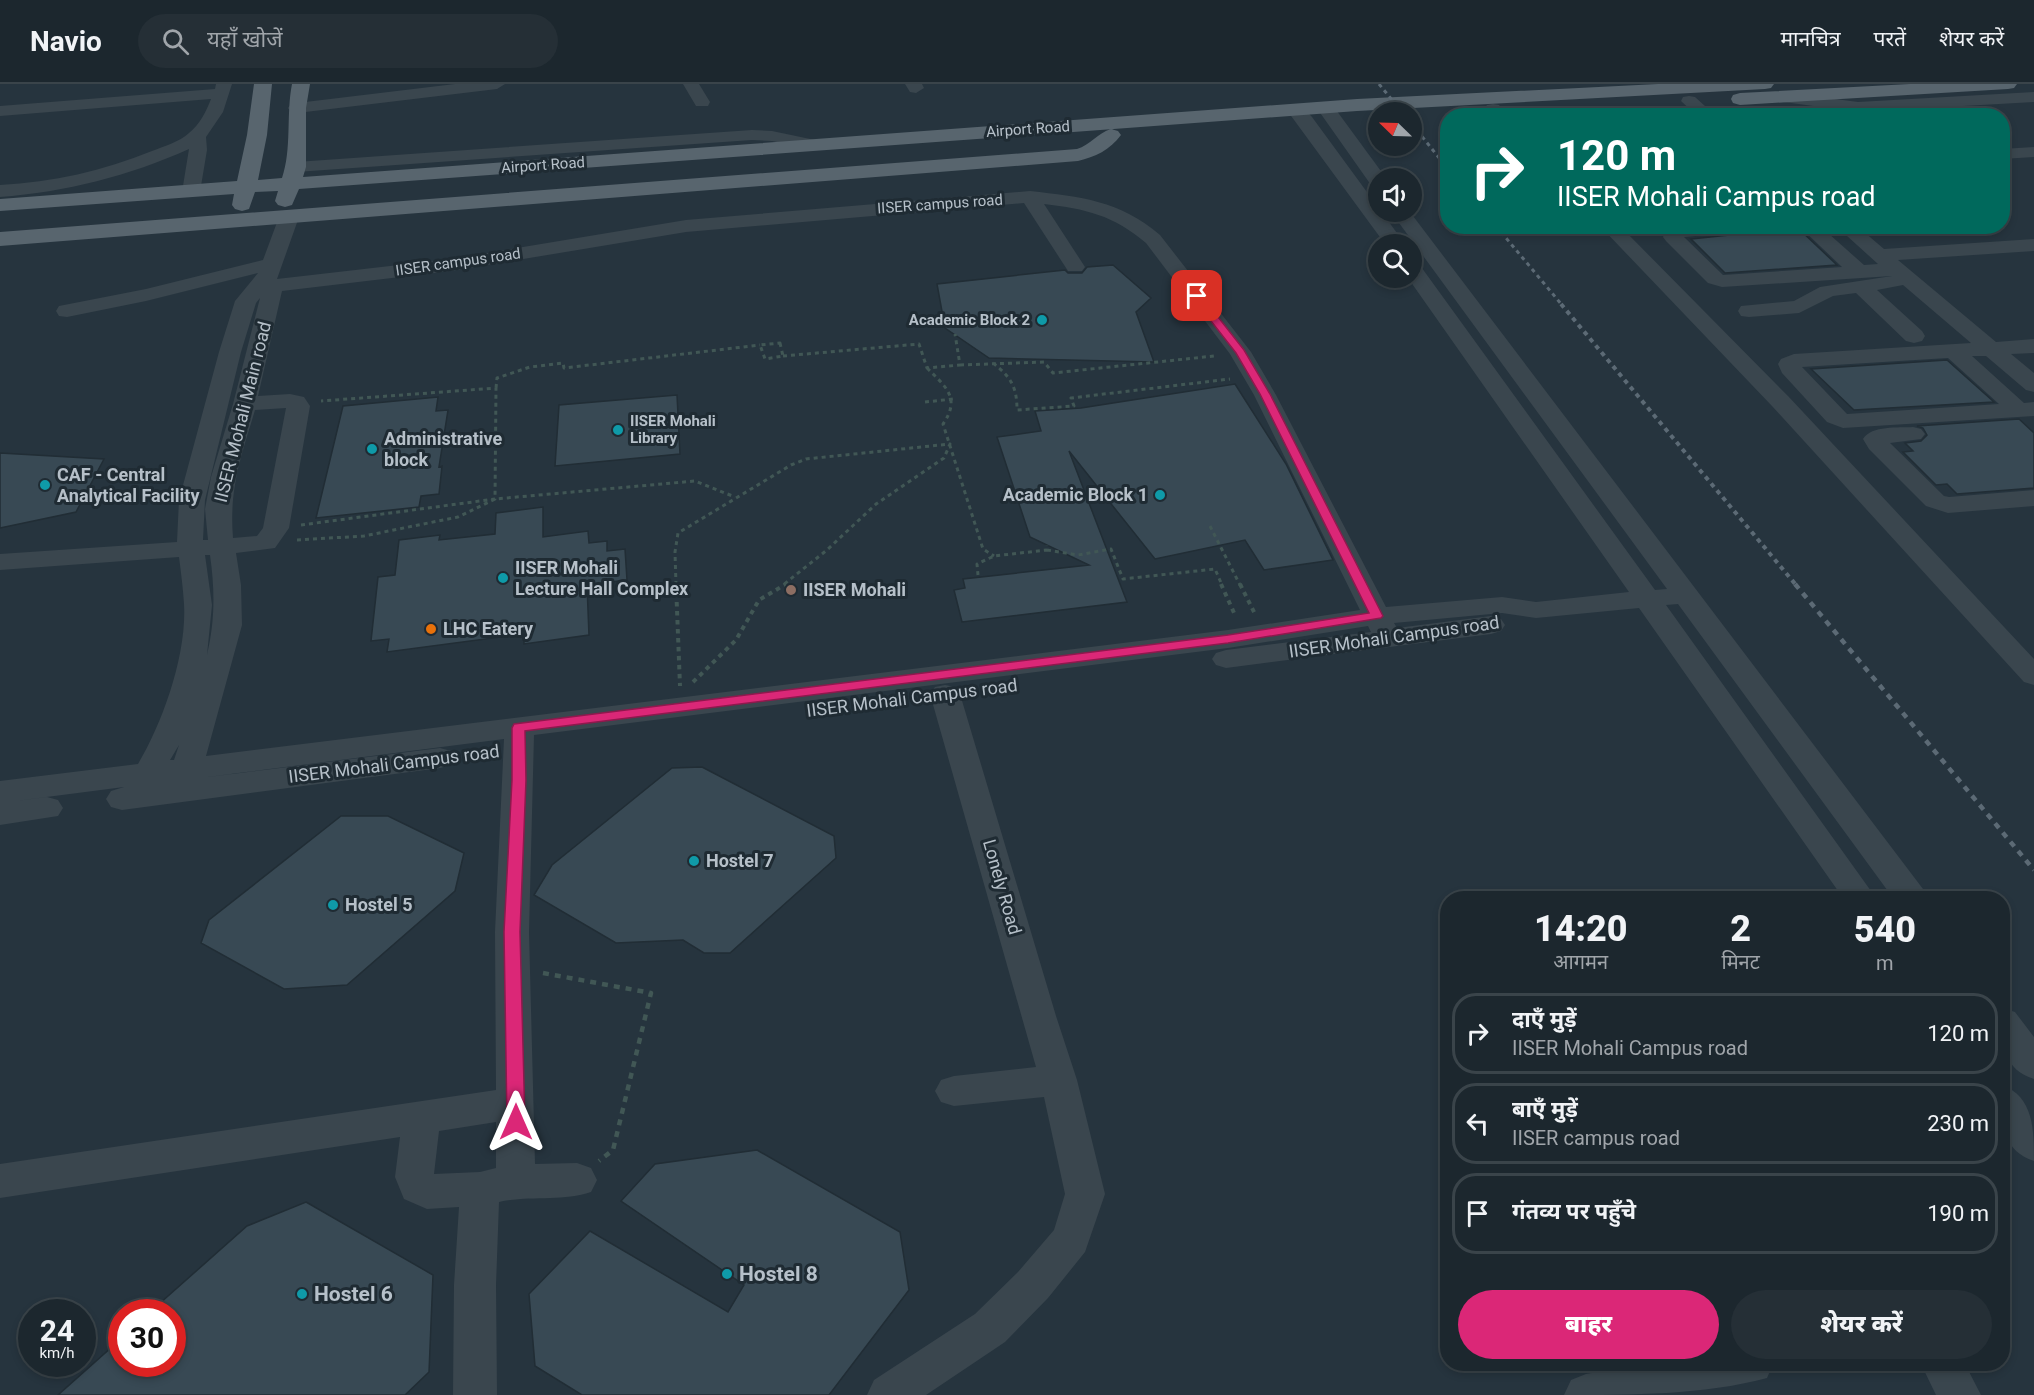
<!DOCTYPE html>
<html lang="hi">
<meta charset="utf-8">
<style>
body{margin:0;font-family:Roboto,"Noto Sans Devanagari",sans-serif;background:#252f36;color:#f1f3f6;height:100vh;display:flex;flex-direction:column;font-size:22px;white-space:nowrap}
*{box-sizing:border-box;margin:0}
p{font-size:20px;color:#a0a5aa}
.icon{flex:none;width:33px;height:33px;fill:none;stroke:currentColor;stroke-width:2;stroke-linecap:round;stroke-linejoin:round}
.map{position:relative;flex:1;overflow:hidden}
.drawer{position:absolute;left:1440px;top:807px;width:570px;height:480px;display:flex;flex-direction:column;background:#1c272e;border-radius:24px;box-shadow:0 3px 9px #0003,0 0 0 2px #3a444a}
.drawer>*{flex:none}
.guide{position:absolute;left:1440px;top:24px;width:570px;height:126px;border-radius:24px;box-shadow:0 3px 9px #0003,0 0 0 2px #3a444a;background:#00695c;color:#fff;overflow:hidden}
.needle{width:39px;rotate:293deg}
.controls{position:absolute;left:1368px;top:18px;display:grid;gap:12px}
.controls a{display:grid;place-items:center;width:54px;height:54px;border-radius:50%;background:#1c272e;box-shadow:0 3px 9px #0003,0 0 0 2px #3a444a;font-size:30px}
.speed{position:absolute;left:18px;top:1215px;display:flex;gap:12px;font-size:30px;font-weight:700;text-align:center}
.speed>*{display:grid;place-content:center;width:78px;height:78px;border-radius:50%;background:#1c272e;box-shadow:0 3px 9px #0003,0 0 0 2px #3a444a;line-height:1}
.speed small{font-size:15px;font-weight:400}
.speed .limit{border:9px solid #d22;background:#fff;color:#111}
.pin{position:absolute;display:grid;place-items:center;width:51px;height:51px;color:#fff;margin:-26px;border-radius:12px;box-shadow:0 3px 9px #0006}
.me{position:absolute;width:66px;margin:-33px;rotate:0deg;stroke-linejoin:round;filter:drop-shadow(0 0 4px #0008)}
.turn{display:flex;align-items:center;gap:21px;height:126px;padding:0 18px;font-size:27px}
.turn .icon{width:78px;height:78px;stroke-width:2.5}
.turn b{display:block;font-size:42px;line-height:51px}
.eta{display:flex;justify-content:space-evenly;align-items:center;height:102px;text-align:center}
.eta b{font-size:36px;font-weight:800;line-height:42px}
.primary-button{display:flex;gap:12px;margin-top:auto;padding:12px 18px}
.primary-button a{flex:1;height:69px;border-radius:36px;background:#db2777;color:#fff;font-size:24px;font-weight:800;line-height:69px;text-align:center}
.primary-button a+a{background:#252f36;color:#f1f3f6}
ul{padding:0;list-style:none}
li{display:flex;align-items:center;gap:18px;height:81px;margin:0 12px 9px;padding:0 6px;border:3px solid #3a444a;border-radius:24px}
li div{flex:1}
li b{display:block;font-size:22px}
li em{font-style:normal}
header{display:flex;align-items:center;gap:36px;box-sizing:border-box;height:84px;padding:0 30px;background:#1c272e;border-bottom:2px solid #3a444a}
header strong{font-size:28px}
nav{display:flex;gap:33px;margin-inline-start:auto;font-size:21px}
.search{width:420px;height:54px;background:#252f36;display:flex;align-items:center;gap:15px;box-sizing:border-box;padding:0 21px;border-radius:33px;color:#a0a5aa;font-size:22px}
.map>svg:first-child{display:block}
.building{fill:#384954;stroke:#212d35;stroke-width:1.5}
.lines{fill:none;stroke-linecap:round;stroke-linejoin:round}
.path-far2{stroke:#415755;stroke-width:3;stroke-dasharray:4 4;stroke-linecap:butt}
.path-far1{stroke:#415755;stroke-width:4;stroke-dasharray:4.5 4.5;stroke-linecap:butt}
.path{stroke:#415755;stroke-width:4.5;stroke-dasharray:6 6;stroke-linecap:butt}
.minor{fill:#3a464e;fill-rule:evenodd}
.major{fill:#58656e;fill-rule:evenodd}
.rail-far2{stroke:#5c6a75;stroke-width:3;stroke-dasharray:4 4;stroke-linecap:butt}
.rail-far1{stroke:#5c6a75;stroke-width:4;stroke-dasharray:4.5 4.5;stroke-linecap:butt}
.rail{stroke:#5c6a75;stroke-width:4.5;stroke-dasharray:6 6;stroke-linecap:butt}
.route{fill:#db2777;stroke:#8e194d;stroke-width:1.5}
.culture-dot{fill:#0f9aa8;stroke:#1f2b33;stroke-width:2}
.education-dot{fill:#8d6e63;stroke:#1f2b33;stroke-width:2}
.food-dot{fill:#e8710a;stroke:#1f2b33;stroke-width:2}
.labels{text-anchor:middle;stroke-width:6;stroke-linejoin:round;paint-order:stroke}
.far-street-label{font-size:15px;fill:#b6c0c9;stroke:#1f2b33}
.far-poi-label{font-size:15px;font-weight:bold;fill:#b6c0c9;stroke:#1f2b33;text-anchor:end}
.street-label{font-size:18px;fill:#b6c0c9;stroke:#1f2b33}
.poi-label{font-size:18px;font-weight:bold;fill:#b6c0c9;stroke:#1f2b33;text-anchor:start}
.near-poi-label{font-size:21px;font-weight:bold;fill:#b6c0c9;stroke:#1f2b33;text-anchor:start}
</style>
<header>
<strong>Navio</strong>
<div class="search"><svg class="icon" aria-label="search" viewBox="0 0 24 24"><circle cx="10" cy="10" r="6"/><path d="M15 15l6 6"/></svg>यहाँ खोजें</div>
<nav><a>मानचित्र</a><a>परतें</a><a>शेयर करें</a></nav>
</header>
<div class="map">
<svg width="2034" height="1311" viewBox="0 0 2034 1311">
<rect width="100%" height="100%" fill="#26343e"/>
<!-- building -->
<path class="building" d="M1798,144L1837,181L1725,189L1691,155Z
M1113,181L1151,214L1136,228L1154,278L989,274L945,244L937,200L1065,186L1068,189H1082L1087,183Z
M1947,276L1994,318L1854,326L1811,285Z
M1235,300L1286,380L1333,476L1264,486L1245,456L1155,475L1069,367L1127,518L962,538L954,506L965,504L963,495L1089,481L1030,453L997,353L1041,347L1035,327L1081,324Z
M677,311L680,370L555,382L559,321Z
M438,313L436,327L448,326L439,383L442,382L439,410L421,412L419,423L316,434L343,322Z
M2019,335L2034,349V404L1957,410L1947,400L1936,401L1903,368L1913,367L1905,359L1921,357L1927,351L1923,344L1917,342Z
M0,369L104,375L76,428L0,444Z
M543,423V453L588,447L589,459L607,457V467L625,465L627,496L587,501L589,551L524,560V550L387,568L389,555L371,557L378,493L395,491L399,456L440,451L439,456L495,450L496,429Z
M702,683L834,752L836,774L730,869H704L683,856L616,859L534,811L552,781L672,684Z
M341,732H388L464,769L455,807L347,901L284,905L201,859L209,836Z
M757,1066L900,1148L909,1206L829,1311H582L535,1282L529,1210L590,1147L728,1228L744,1201L621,1117L655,1080Z
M306,1118L433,1191L429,1288L405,1311H58L122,1254V1280H172V1228H150L247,1142Z"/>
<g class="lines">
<!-- path-far2 -->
<path class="path-far2" d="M780,259L783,272L765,275L760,261Z
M783,272L919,260L927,284L960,281L955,250
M993,279C1011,293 1017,303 1017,326L1074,322L1071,314L1230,295
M960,281L1044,278L1053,289L1214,272
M927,284C946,303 961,314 943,340L983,465L994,472
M496,304L497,294L530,283L563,279L564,284L760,261
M925,318L953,315
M301,441L495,415L496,304L321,317
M1210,442L1240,501
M297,456L364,452L458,433L495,415L695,397L735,413
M1047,466L1078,471L1111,465L1123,495L1215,485L1222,501
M978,491L977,480L994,472L1047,466V461
M676,501L675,468L678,449L791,381L806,375L950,360L944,374L876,420L827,466L783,501"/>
<!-- path-far1 -->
<path class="path-far1" d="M676,500L680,602
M1221,500L1235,531
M1240,500L1255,530
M693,598L736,556L759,516L786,500"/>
<!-- path -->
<path class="path" d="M543,889L651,909L613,1066L599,1077"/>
<!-- minor -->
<path class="minor" d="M216,0H232L223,28L206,53L207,66L200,108L198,112H184L182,108L189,65C129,92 66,108 0,113V101C53,98 103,87 152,67C165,62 179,58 189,49C200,40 206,28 211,15L0,32V22L215,5Z
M455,0H505L497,5L297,29L291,28L288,24L291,20L297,19Z
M683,0H699L710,18L708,22H696Z
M905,0H922L924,4L916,9L910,8Z
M1783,8L1858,18L2034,8V18L1858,28L1777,17L1775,13L1777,9Z
M1689,12L1695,13L1716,32H1697L1681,17L1683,13Z
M1325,18L1331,19L1386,94H1378V102L1371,101L1316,23L1319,19Z
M1295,20L1301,21L1312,33L1405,160H1385L1286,25L1289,21Z
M1493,20L1499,21L1507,32H1489L1484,25L1487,21Z
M752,46L772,47L815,56L821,57L824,61L821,65L815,66L772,57L752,56L296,88L290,87L287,83L290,79L296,78Z
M2034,63V73L2002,75V65Z
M1030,107C1081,113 1119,116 1160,151L1251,268L1276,311L1386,523L1502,513L1536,518L1629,508L1408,194H1412V178L1419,180L1655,506L1667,505L1391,128H1410L1923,805L1927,814H1893L1678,520L1666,521L1876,814H1843L1639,524L1536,534L1502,529L1394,539L1397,544L1491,532L1501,535L1505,541L1501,547L1491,550L1226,584L1216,581L1212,575L1216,569L1226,566L1371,548L1368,542L1228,564L534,651L529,848L535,1080L577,1079L591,1084L597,1096L591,1108C562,1118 529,1111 499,1118L496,1201L497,1311H453L454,1201L459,1123L427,1125L404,1115L395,1093L400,1053L0,1114V1080L496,1006L495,848L504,655L200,694L440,664L451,667L455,674L451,681L440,684L122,726L111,723L106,715L111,707L124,703L0,719V697L138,680C163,638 187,570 184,520C183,504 181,489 179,473L0,486V470L177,458L179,416L219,268L235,217L258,189L146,217L67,233L59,232L56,227L59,222L146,205L263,176L279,133L282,129H296L299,133L277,195L451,175L686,136ZM1024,119L1068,187H1082L1085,183L1044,120C1086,125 1113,131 1146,159L1230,270L1254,311L1360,526L1228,546L206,672L242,541L241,501L236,469L275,464L289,444L310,322L304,313L290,310L258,312L282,207L451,187L686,148ZM260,214L233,320L211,393L205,425L208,456H203L205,416L241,268L256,219ZM286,324L263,444L257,452L233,454C229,404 241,373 255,326ZM205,471H210C215,506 215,537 207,571L212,521ZM179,661L174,676H170ZM496,1038V1084L480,1088L434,1090L439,1047Z
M1600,142H1620L1788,312L2034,575V601L2024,598L1772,322Z
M1672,142H1750L1748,146L1741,148L1684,153L1723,191L1842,183L1799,142H1820L1864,181L1878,180L1836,142H1857L1884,165L2034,155V167L1898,176L1996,258L2034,255V269L2011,270L2034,289V308L2026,306L1986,272H1972L2024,319L2034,318V332L1843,344L1827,338L1782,289L1778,280L1781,275L1794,270L1971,259L1903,201L1877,206L1922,247L1925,252L1922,257L1914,259L1906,257L1856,209L1833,212L1799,229L1749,233L1741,232L1738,227L1741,222L1794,217L1820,203L1892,192L1722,203L1708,199L1666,157L1663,153L1667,144ZM1948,274L1999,320L1847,330L1802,283Z
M1913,343L1921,345L1925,350L1921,355L1890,359L1944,412L1949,413L2034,406V422L1948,429L1926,422L1869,365L1863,355C1872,341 1898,344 1913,343Z
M945,601L955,603L960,610L1056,932L1077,996L1105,1110L1085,1168L1048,1214L1005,1258L926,1311H867L874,1296L975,1230L1018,1188L1054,1146L1065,1110L1044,1013L954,1022L941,1018L935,1007L941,996L954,992L1036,983L930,610L935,603Z
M47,713L58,716L63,724L58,732L0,741V719Z
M2002,924L2015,928L2034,953V995C1999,983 2002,955 2002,924Z
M2002,1001C2034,1013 2034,1046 2034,1077C1998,1065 2002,1033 2002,1001Z
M1643,1280H1773L1767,1294C1704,1311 1631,1311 1564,1311L1571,1296L1586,1290Z
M1921,1280H1965L1981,1311H1936Z"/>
<!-- major -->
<path class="major" d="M254,0H272L267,51L258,96L282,94C292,65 286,30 292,0H310L306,24V83L303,93L1357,15L1658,0H1774L1771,4L1765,5L1357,27L299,105L292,121L285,123L278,121L275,117L278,107L255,108L249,125L242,127L235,125L232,121L234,110L0,127V115L237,97L247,51Z
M1910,0H2017L2014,4L2008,5L1740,21L1733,19L1731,15L1733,11L1740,9Z
M1111,45L1118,47L1121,51C1110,66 1095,73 1078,77L0,162V148L1077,65C1090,61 1098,49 1111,45Z"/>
<!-- rail-far2 -->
<path class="rail-far2" d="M1379,0L1402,28
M1412,40L1448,85
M1496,142L1562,221"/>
<!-- rail-far1 -->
<path class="rail-far1" d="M1561,220L1796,501"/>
<!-- rail -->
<path class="rail" d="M1795,500L2034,786"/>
</g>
<!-- route -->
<path class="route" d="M1193,210H1200L1244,266L1270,310L1383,532L1381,534L1228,559L525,647L526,696L520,848L525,1038L522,1044L516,1046L510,1044L507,1038L504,848L512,696V644L514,640L1228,551L1369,529L1260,310L1236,269L1193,214Z"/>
<!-- markers -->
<g class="culture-dot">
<circle cx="1042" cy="236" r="6"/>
<circle cx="618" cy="346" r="6"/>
<circle cx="372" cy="365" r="6"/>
<circle cx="45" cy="401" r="6"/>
<circle cx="1160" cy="411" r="6"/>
<circle cx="503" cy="494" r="6"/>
<circle cx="694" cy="777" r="6"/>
<circle cx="333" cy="821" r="6"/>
<circle cx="727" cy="1190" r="6"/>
<circle cx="302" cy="1210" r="6"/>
</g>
<circle class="education-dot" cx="791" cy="506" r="6"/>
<circle class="food-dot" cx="431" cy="545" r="6"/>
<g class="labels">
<!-- far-street labels -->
<g class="far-street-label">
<text transform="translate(1028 45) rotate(-4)" y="5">Airport Road</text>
<text transform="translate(543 81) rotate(-4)" y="5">Airport Road</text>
<text transform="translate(940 120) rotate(-4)" y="5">IISER campus road</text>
<text transform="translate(458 178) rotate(-8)" y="5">IISER campus road</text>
</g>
<!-- far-poi labels -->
<g class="far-poi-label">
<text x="1030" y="241">Academic Block 2</text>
<text x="630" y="342" text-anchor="start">IISER Mohali<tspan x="630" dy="17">Library</tspan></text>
</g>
<!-- street labels -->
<g class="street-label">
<text transform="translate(243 328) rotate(-76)" y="6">IISER Mohali Main road</text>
<text transform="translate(1394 553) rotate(-8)" y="6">IISER Mohali Campus road</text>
<text transform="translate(912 614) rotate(-7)" y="6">IISER Mohali Campus road</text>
<text transform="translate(394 680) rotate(-7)" y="6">IISER Mohali Campus road</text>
<text transform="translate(1002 803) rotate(74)" y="6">Lonely Road</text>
</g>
<!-- poi labels -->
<g class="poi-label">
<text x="384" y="361">Administrative<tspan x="384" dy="21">block</tspan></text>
<text x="57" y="397">CAF - Central<tspan x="57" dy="21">Analytical Facility</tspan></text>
<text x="1148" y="417" text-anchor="end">Academic Block 1</text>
<text x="515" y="490">IISER Mohali<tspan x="515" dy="21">Lecture Hall Complex</tspan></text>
<text x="803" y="512">IISER Mohali</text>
<text x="443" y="551">LHC Eatery</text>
<text x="706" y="783">Hostel 7</text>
<text x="345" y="827">Hostel 5</text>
</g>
<!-- near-poi labels -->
<g class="near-poi-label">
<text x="739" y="1197">Hostel 8</text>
<text x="314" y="1217">Hostel 6</text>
</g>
</g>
</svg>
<div class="controls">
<a><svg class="needle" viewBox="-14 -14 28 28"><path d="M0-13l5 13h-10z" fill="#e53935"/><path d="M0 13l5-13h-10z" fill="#a0a5aa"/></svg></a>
<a><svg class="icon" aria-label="sound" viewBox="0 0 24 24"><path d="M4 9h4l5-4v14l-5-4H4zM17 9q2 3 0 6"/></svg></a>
<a><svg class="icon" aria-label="search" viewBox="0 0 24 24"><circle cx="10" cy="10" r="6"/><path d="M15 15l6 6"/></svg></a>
</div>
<div class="speed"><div>24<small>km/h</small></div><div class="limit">30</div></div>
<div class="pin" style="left:1197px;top:212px;background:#d93025"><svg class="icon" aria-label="arrive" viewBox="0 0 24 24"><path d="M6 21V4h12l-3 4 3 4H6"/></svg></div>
<svg class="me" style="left:516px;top:1038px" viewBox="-20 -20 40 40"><path d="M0-17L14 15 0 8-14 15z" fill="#db2777" stroke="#fff" stroke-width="4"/></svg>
<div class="guide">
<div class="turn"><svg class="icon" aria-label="right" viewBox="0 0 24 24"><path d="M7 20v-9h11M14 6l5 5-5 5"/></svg><div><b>120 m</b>IISER Mohali Campus road</div></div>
</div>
<section class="drawer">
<div class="eta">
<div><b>14:20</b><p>आगमन</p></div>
<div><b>2</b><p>मिनट</p></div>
<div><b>540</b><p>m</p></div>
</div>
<ul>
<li><svg class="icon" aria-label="right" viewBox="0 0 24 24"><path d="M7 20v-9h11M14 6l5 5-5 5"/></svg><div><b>दाएँ मुड़ें</b><p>IISER Mohali Campus road</p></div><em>120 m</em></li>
<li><svg class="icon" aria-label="left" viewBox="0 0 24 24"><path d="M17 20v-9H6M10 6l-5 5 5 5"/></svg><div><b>बाएँ मुड़ें</b><p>IISER campus road</p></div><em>230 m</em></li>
<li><svg class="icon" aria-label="arrive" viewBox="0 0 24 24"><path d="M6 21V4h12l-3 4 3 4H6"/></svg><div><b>गंतव्य पर पहुँचे</b></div><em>190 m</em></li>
</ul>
<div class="primary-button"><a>बाहर</a><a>शेयर करें</a></div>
</section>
</div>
